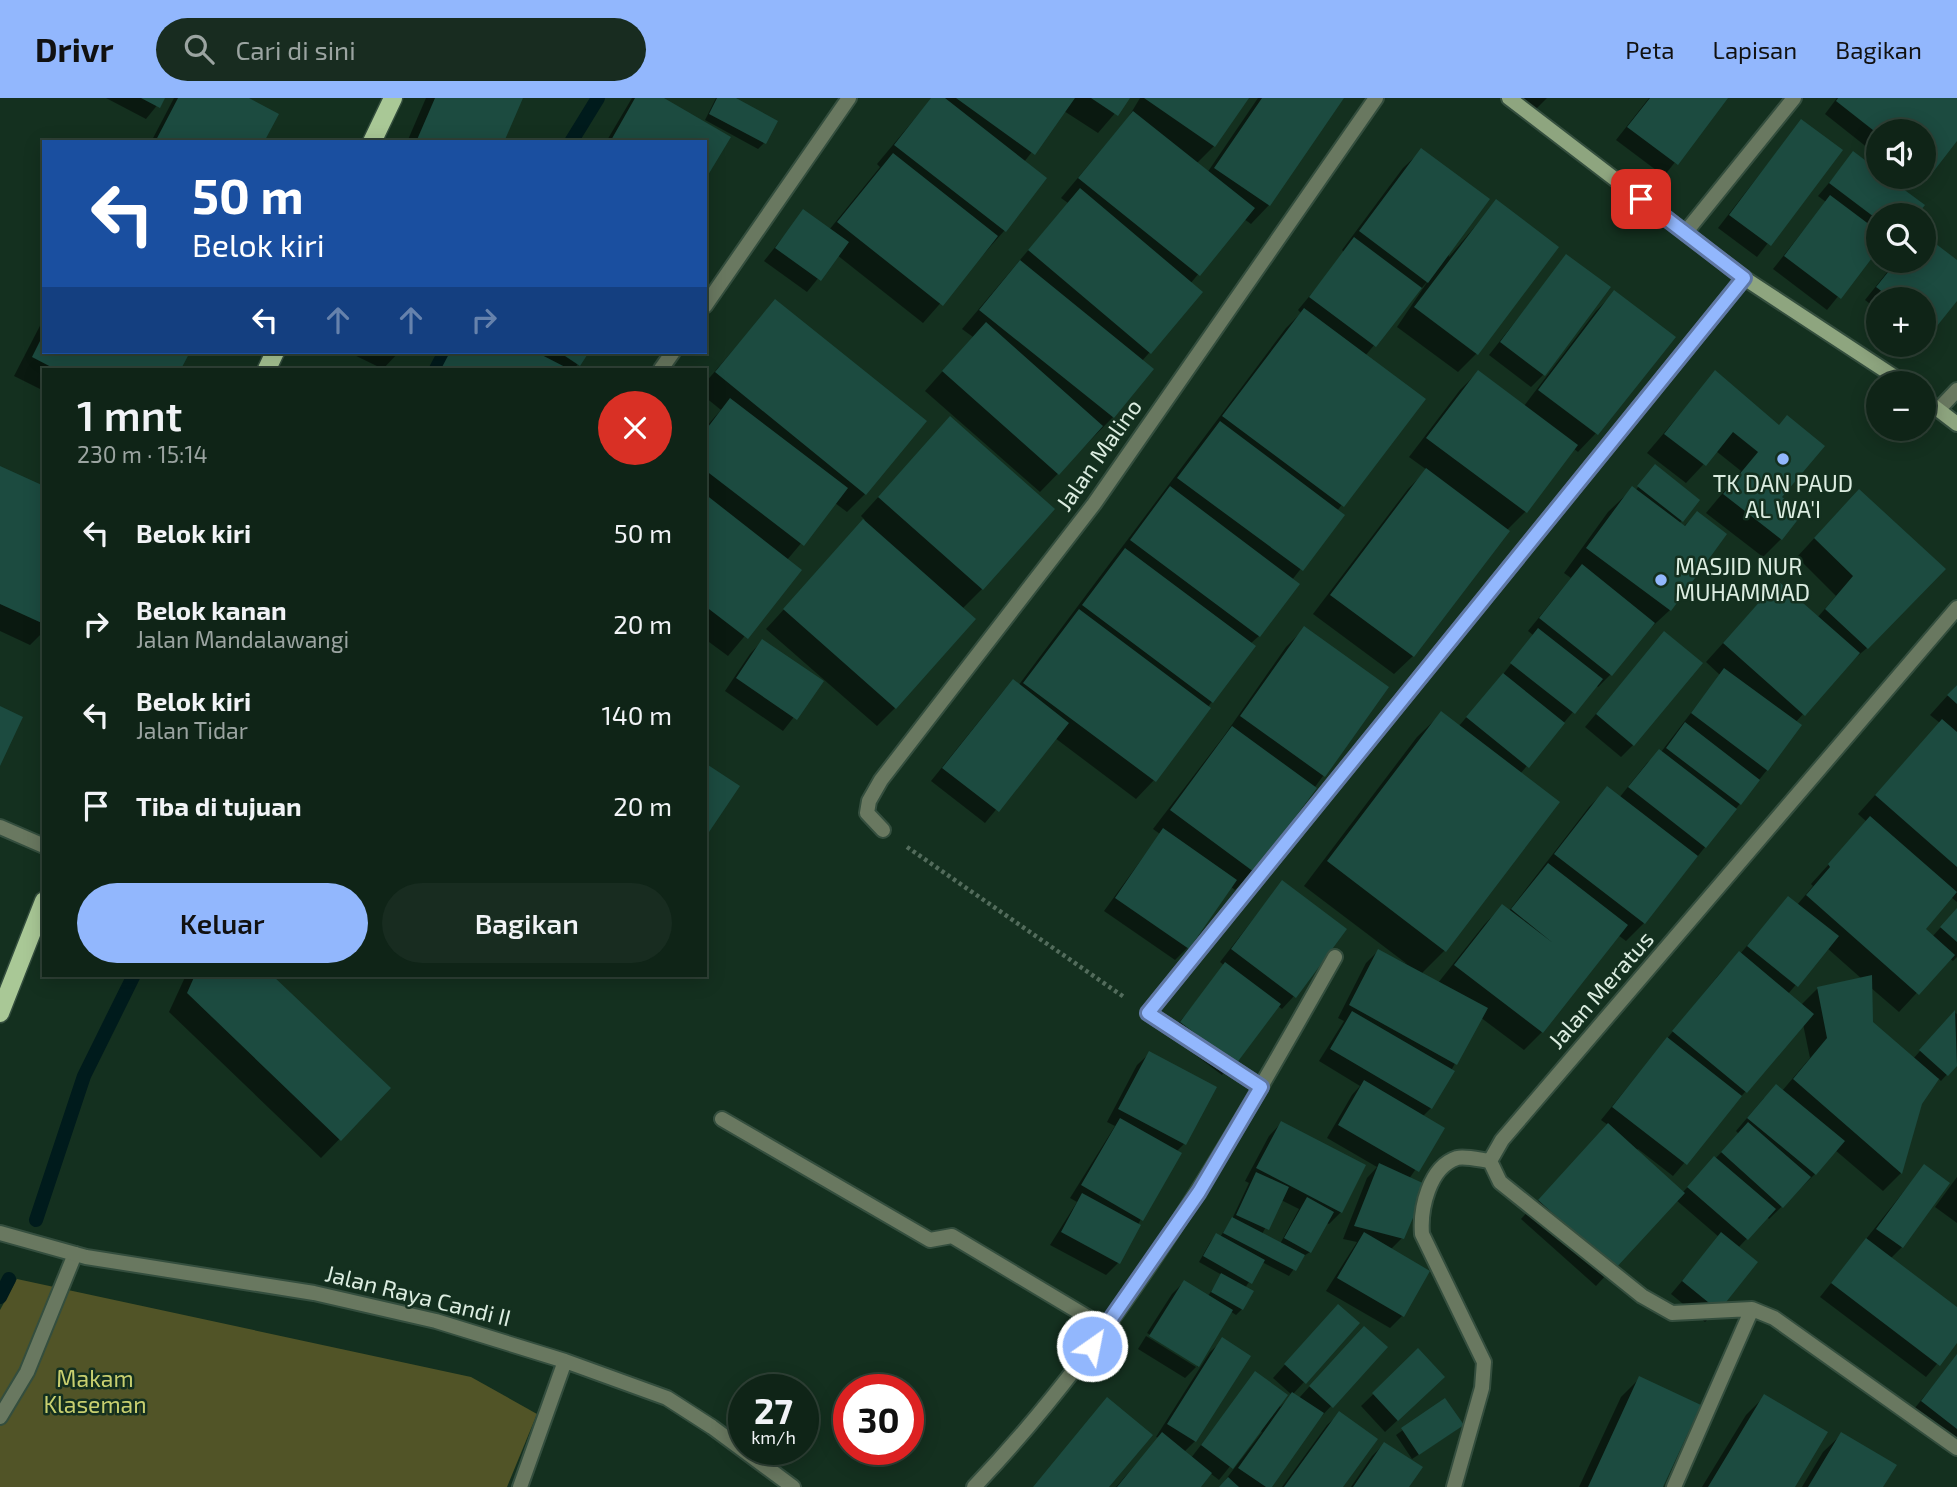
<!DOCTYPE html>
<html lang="id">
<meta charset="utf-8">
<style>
body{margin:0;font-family:"Exo 2",sans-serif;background:#182c20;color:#f1f3f6;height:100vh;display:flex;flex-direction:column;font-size:26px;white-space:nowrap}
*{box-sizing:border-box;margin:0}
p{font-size:23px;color:#9ba4a1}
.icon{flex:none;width:38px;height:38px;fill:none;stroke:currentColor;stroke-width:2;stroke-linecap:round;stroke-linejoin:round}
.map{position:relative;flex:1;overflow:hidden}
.sheet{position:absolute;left:42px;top:270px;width:665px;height:609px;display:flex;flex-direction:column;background:#0f2417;border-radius:0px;box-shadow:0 4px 18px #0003,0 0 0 2px #2f4136}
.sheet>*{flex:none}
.top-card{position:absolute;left:42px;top:42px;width:665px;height:214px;border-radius:0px;box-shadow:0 4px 18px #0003,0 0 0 2px #2f4136;background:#1a4fa0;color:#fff;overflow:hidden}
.buttons{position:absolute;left:1866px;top:21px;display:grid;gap:14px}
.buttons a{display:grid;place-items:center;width:70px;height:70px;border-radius:50%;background:#0f2417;box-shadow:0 4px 18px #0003,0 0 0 2px #2f4136;font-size:35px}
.speed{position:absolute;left:728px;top:1276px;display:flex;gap:14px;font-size:35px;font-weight:700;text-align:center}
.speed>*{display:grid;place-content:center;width:91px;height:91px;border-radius:50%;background:#0f2417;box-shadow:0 4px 18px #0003,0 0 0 2px #2f4136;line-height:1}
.speed small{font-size:18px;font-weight:400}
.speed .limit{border:10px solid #d22;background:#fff;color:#111}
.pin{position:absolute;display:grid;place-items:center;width:60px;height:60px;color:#fff;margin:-30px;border-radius:14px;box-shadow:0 4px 10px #0006}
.me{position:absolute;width:77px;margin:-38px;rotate:33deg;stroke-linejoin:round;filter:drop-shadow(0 0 5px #0008)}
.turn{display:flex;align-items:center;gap:24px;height:147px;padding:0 35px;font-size:32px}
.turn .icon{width:91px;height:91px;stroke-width:2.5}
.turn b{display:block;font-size:49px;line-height:60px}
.lanes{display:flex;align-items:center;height:66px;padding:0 35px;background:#0003;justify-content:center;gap:35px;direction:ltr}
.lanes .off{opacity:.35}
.round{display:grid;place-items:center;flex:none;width:74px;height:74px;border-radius:37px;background:#182c20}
.summary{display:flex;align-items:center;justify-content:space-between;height:119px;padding:0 35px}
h1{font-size:42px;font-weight:600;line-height:52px}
.action{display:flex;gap:14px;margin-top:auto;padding:14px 35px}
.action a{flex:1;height:80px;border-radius:42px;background:#92b7fd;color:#111;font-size:28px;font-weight:600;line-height:80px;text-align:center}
.action a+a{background:#182c20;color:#f1f3f6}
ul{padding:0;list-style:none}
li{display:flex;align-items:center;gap:21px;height:91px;padding:0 35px}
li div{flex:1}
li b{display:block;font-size:26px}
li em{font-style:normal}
header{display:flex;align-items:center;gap:42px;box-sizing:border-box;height:98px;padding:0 35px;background:#92b7fd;color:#111}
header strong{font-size:33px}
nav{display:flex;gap:38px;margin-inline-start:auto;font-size:24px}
.search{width:490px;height:63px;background:#182c20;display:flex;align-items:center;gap:18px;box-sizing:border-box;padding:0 24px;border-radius:38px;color:#9ba4a1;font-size:26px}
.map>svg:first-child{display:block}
.green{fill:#515427}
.shadow{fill:#0007;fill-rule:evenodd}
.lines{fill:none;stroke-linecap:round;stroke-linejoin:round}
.stream{stroke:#001b1c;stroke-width:14}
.building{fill:#1c4b40}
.service-casing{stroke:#344e3e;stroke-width:18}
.minor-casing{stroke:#344e3e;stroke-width:18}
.secondary-casing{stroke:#344e3e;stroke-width:18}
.primary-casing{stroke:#344e3e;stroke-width:21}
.path{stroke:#536c5c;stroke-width:4.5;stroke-dasharray:3.5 3.5;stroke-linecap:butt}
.service{stroke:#697860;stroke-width:14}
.minor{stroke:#697860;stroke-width:14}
.secondary{stroke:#8ea57f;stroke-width:14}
.primary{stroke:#a9c896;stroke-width:18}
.route-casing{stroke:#5f77a4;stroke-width:18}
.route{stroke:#92b7fd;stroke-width:12}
.poi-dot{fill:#92b7fd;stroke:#14301f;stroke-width:2.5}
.labels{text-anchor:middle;stroke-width:5;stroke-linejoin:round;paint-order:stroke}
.street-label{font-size:23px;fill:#dcede1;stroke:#14301f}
.poi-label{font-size:23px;fill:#dcede1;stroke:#14301f}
.park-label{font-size:23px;fill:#c8cf6f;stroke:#14301f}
</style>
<header>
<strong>Drivr</strong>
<div class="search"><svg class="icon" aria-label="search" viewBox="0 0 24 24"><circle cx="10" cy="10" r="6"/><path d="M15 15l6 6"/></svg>Cari di sini</div>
<nav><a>Peta</a><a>Lapisan</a><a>Bagikan</a></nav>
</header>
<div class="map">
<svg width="1957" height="1389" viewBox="0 0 1957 1389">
<rect width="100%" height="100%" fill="#14301f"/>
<!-- green -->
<path class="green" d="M17,1181L471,1279L537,1316L507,1389H0V1212Z"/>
<!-- shadow -->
<path class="shadow" d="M106,0H163L146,21Z
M174,0H245L262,44H151Z
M426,0H521L502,44H407Z
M632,0H661L728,40L705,44H606Z
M716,0H732L764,45L758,51L705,22Z
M932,0H1128L1098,35L1064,13L1024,64L1045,80L1004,133L923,225L837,157L807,194L764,163L804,113L829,132L880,69L877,66Z
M1140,0H1247L1214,48L1196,66L1207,75L1258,0H1342L1269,107L1251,126L1244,121L1190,186L1201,195L1142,263L1152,271L1113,319L1040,394L925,293L973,239L962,231L1068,105L1061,100L1128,20Z
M1505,0H1547L1529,18Z
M1649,0H1726L1664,78L1616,42Z
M1837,0H1957V40L1916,89L1904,79H1923V33H1878V58L1825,16Z
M1801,23L1841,52L1757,159L1718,130Z
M1422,52L1449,159L1496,104L1557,149L1476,256L1458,274L1397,229L1430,180L1365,258L1424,301L1337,413L1343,417L1292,482L1259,538L1250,546L1253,548L1154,682L1136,701L1055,640L985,725L931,683L1001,596L1013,583L1018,588L1286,230L1301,215L1298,212L1345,155L1342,152L1403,70Z
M1853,56L1878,79H1884L1922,107L1915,117H1878V149L1827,212L1773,171L1826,104L1818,98Z
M1567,158L1543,277L1531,289L1489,257Z
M1896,163L1957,164V200L1923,241V201H1878V212L1865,202Z
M1614,195L1596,335L1578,354L1573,350L1525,414L1506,433L1413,558L1394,576L1313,516L1408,391L1427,372L1409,359L1460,292L1478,274L1524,308L1596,213Z
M775,203L865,396L847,414L835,405L787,462L800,472L728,558L705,541V330L721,312L705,299V285Z
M44,220V254H188L179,271H44V293L14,278Z
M348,254H399L383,271Z
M443,254H587L574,271H434Z
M1715,275L1778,329L1781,441L1763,459L1706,415L1741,373L1716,353L1686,385L1647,355Z
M950,320L982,491L962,511L895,610L877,628L766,531L865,422L861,418Z
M0,370L44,390V533L30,547L0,533Z
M1650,374L1698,402L1679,426L1683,429L1697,416L1724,436L1670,512L1645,535L1610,577L1598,589L1596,587L1520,676L1557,704L1444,853L1421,876L1438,885L1484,827L1502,808L1509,813L1589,709L1607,691L1619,700L1647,665L1661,654L1720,577L1706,564L1760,504L1817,520L1836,498L1797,459L1841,411L1867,550L1847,567L1795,625L1767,672L1644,825L1626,843L1618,837L1542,934L1524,952L1480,919L1431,1010L1422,1019L1443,1031L1409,1081L1402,1140L1390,1152L1428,1173L1402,1218L1390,1230L1326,1193L1357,1144L1343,1141L1367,1080L1377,1069L1327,1040L1352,997L1360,988L1319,963L1344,923L1338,920L1366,865L1378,853L1407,866L1304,788L1417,639L1441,616L1458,629L1501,579L1533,537L1528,533L1571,480L1564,475L1608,414L1632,391L1635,393Z
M1304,531L1323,678L1253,773L1235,792L1230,788L1187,850L1175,862L1104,813L1160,736L1153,731L1224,638L1286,549Z
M1664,535L1633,647L1621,659L1585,629Z
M762,543L821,584L783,633L725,593L750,556Z
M1957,587V804L1951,799L1923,831L1932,839L1957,811V859L1953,863L1949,860L1899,914L1870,889L1871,925L1913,961L1949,920L1955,915L1957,916V965L1941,983L1938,980L1920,1005L1901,1075L1883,1093L1835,1052L1815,1076L1769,1121L1767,1119L1738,1150L1717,1212L1705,1224L1671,1196L1719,1139L1676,1102L1596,1188L1521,1121L1608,1027L1601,1022L1721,874L1740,856L1788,800L1797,807L1813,788L1811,786L1867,724L1858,716L1940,625L1930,617ZM1827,850L1862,881L1817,891L1801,907L1788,896ZM1803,926L1810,960L1782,993L1764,1000L1736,1033L1739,1036L1682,1095L1636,1053L1638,1051L1673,1078Z
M1282,784L1294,898L1282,911L1278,908L1222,977L1169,937L1225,868L1220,864Z
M186,877H270L389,990L321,1060L169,914Z
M1150,955L1184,1046L1176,1054L1118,1165L1106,1177L1050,1147L1077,1104L1070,1100L1115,1028L1107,1024L1137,967Z
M1281,1025L1341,1114L1329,1126L1326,1125L1310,1154L1302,1159L1289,1178L1262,1164L1245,1190L1242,1211L1236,1217L1230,1213L1197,1269V1266L1147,1235L1172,1196L1184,1184L1208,1198L1222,1177L1199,1164L1211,1143L1217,1137L1220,1139L1232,1121L1249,1085L1245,1083L1269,1038ZM1281,1102L1299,1111L1280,1146L1262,1136Z
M1924,1068L1902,1149L1890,1161L1957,1212V1242L1926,1279L1820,1199Z
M1957,1079V1125L1935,1109Z
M1326,1221L1358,1225L1293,1296L1299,1300L1351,1243L1385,1250L1319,1321L1270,1389H1220L1262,1334L1259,1332L1219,1382L1210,1375L1198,1389H1116L1159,1340L1156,1339L1210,1254L1223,1242L1249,1259L1195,1343L1184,1354L1191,1360L1256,1275L1280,1309L1292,1297L1273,1280Z
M1146,1238L1196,1269L1185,1280L1138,1251Z
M1418,1253L1431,1291L1385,1334L1361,1308Z
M1957,1258V1353L1910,1316Z
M1639,1281L1661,1389H1579L1621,1299Z
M1765,1298L1793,1389H1702L1746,1317Z
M1445,1302L1456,1332L1412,1361L1396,1337Z
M1340,1315L1341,1389H1282L1327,1327Z
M1842,1336L1881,1389H1802L1823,1354Z
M1384,1346L1407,1389H1351L1372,1358Z"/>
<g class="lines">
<!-- stream -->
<path class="stream" d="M571,44L598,0
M436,271L445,254
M36,1122L84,978L134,877
M0,1199L9,1181"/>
</g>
<!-- building -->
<path class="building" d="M141,0H165L160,10Z
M178,0H249L279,16L264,44H155Z
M435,0H523L504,44H416Z
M635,0H664L731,39L705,82V44H610Z
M717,0H736L778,23L766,46L709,16Z
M931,0H945L1047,80L1006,134L894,47Z
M956,0H1075L1035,57Z
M1091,0H1130L1118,18Z
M1144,0H1249L1215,49Z
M1262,0H1344L1270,108L1214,70Z
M1650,0H1728L1678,67L1627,29Z
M1838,0H1957V43L1930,78L1923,72V33H1878V36L1836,3Z
M1133,13L1255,110L1200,178L1078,80Z
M1801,21L1843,52L1771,148L1729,117Z
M1421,50L1490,101L1428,185L1359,133Z
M1853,53L1878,72V79H1887L1925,107L1917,117H1878V122L1829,85Z
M893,55L998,138L943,208L837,124Z
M1080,90L1203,194L1151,256L1028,152Z
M1830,97L1878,133V152L1841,201L1784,158Z
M1496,101L1559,149L1478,257L1414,209Z
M803,111L849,144L821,183L775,150Z
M1923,136L1957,162V203L1933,233L1923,225V201H1892L1876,189L1897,163H1923Z
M1354,139L1422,190L1376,249L1309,199Z
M1566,156L1611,189L1545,278L1500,244Z
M1020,162L1154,271L1114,320L979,212Z
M1614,192L1676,239L1598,337L1538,292Z
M775,201L927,323L866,397L715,274Z
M1304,210L1426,301L1344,409L1222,318Z
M986,224L1103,328L1059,377L942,273Z
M44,235V254H190L181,271H55L32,259Z
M450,254H536L569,271H441Z
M559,254H589L580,268Z
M1478,272L1578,347L1527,415L1426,340Z
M1715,272L1779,327L1787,317L1825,348L1782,399L1803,415L1782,442L1723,396L1758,354L1733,334L1706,368L1664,336Z
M730,300L848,390L804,448L705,372V333Z
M950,318L1055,411L983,492L878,399Z
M1220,323L1345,417L1303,473L1177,380Z
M1655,366L1700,402L1683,424L1637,388Z
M0,368L44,388V526L0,506Z
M1426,370L1510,433L1414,559L1330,497Z
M1170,388L1300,486L1260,539L1130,442Z
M1632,388L1685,428L1697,413L1727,436L1671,513L1586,450Z
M1859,391L1946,471L1868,551L1825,511L1853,478L1814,440Z
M705,396L802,472L748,541L705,508Z
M863,421L976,521L896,611L783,511Z
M1125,450L1256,548L1213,605L1082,507Z
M1582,466L1655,525L1612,578L1539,520Z
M1778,483L1860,555L1805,618L1723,545Z
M1079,511L1211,610L1156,684L1023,585Z
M1304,528L1389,589L1325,679L1240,618Z
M1538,530L1603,581L1575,616L1510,565Z
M1664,533L1703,565L1634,648L1596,616Z
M762,541L824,583L797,622L736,580Z
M1724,570L1802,627L1768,673L1691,615Z
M1503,575L1565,625L1529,670L1466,619Z
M1013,581L1069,625L999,714L942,670Z
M1957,587V606L1947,597Z
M0,608L23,619L0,668Z
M1441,613L1560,704L1446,854L1327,763Z
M1942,621L1957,634V769L1875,697Z
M1685,624L1760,682L1741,707L1666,650Z
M1232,628L1317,690L1254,774L1170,712Z
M1659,651L1737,711L1706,750L1628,689Z
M705,665L740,688L705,740Z
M1607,688L1698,758L1645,826L1554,756Z
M1870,718L1957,794L1926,831L1955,857L1919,897L1806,797L1830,769L1828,766Z
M1163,730L1237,782L1189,851L1115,800Z
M1548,765L1628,827L1543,935L1454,867L1502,806L1553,845L1511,811Z
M1282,782L1347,831L1296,900L1231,851Z
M1788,798L1839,838L1798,889L1747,848Z
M1957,810V844L1940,829Z
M1378,851L1488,910L1457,967L1349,907Z
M1739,853L1814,916L1747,995L1672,933Z
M1225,864L1281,906L1236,966L1180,924Z
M195,877H272L391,990L341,1043L187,895Z
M1872,877L1873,924L1939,981L1922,1006L1902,1076L1793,981L1827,940L1817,889Z
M1955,912L1957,968L1948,978L1919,952Z
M1352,913L1455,973L1432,1011L1330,951Z
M1667,939L1742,998L1687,1067L1612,1009Z
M1149,953L1217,989L1186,1047L1118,1011Z
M1364,982L1445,1030L1419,1074L1338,1027Z
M1776,986L1845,1043L1816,1077L1747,1020Z
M1120,1020L1182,1055L1143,1123L1081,1087Z
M1281,1023L1366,1067L1342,1115L1256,1070Z
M1748,1024L1811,1079L1783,1110L1721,1054Z
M1608,1025L1685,1095L1615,1171L1538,1102Z
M1714,1058L1776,1111L1748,1142L1687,1089Z
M1379,1065L1427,1087L1404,1141L1354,1128Z
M1924,1066L1950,1085L1903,1150L1876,1131Z
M1256,1074L1289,1089L1269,1132L1236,1117Z
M1082,1095L1141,1127L1120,1166L1061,1134Z
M1307,1099L1334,1114L1311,1155L1284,1140Z
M1232,1119L1305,1157L1296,1173L1223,1135Z
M1364,1134L1430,1173L1404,1219L1337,1180Z
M1721,1134L1758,1164L1719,1213L1682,1183Z
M1216,1135L1265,1162L1252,1186L1203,1158Z
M1866,1140L1957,1209V1245L1940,1268L1831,1185Z
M1221,1175L1254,1193L1243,1212L1211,1194Z
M1184,1182L1233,1212L1199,1269L1149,1238Z
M1338,1206L1360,1225L1306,1286L1284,1266Z
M1364,1228L1388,1249L1333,1310L1309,1288Z
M1222,1239L1251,1258L1196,1344L1167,1326Z
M1418,1250L1445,1279L1398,1323L1372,1295Z
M1957,1256V1331L1921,1303Z
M1255,1273L1288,1297L1233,1371L1201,1347Z
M1639,1278L1701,1307L1663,1389H1588Z
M1292,1294L1324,1315L1272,1389H1266L1238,1370Z
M1764,1296L1828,1334L1795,1389H1708Z
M1107,1299L1153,1337L1109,1389H1033Z
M1445,1300L1464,1327L1419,1357L1401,1330Z
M1339,1313L1378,1341L1343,1389H1284Z
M1162,1334L1212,1375L1201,1389H1117Z
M1841,1334L1897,1367L1883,1389H1808Z
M1384,1344L1423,1369L1409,1389H1353Z
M1228,1379L1239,1389H1219Z"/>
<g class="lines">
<!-- service casing -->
<g class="service-casing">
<path id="service" d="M0,1319L27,1274L75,1156"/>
</g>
<!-- minor casing -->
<g class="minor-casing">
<path id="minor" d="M1685,135L1794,0
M705,208L849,0
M661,271L673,254
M1939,311L1957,292
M1957,510L1502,1042L1490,1063L1500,1084L1642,1198L1672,1215L1752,1211L1774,1220L1957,1350
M0,729L44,748
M883,732L867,715L869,703L881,682L1094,406L1376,0
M1261,989L1148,915L1744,180
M722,1021L930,1142L952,1138L1104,1229
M0,1135L86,1159L314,1195L436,1223L565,1263L667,1300L712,1329L793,1389
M520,1389L565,1263
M974,1389C1122,1234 1230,1045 1335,859
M1454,1389L1482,1290L1484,1264L1422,1136C1420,1111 1429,1069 1457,1060C1466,1058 1481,1062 1490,1063
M1674,1389L1752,1211"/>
</g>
<!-- secondary casing -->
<g class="secondary-casing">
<path id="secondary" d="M1509,0L1744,180L1904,285
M1923,300L1957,326"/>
</g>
<!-- primary casing -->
<g class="primary-casing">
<path id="primary" d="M372,44L393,0
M267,271L275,254
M0,915L44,803"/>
</g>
<!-- path -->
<path class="path" d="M907,749L1124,899"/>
<!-- service -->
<use href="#service" class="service"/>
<!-- minor -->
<use href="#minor" class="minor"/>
<!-- secondary -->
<use href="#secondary" class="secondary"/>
<!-- primary -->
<use href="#primary" class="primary"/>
</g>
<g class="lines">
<!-- route casing -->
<g class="route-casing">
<path id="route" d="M1092,1248L1199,1094L1261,989L1148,915L1744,180L1641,101"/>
</g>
<!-- route -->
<use href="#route" class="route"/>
</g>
<!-- markers -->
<g class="poi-dot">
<circle cx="1783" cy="361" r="7"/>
<circle cx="1661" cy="482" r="7"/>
</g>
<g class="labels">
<!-- street labels -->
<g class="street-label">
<text transform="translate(1099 357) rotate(-55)" y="8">Jalan Malino</text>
<text transform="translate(1601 892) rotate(-49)" y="8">Jalan Meratus</text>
<text transform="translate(418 1198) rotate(14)" y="8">Jalan Raya Candi II</text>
</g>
<!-- poi labels -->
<g class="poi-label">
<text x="1783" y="394">TK DAN PAUD<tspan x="1783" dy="26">AL WA'I</tspan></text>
<text x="1675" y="477" text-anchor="start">MASJID NUR<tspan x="1675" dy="26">MUHAMMAD</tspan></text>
</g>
<!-- park labels -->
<g class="park-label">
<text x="95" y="1289">Makam<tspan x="95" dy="26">Klaseman</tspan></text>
</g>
</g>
</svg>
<div class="buttons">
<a><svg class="icon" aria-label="sound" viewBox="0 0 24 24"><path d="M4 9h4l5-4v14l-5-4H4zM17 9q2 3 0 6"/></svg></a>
<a><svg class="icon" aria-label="search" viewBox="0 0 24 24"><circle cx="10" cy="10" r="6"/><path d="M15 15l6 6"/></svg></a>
<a>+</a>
<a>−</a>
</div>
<div class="speed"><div>27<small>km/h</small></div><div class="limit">30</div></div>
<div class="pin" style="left:1641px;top:101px;background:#d93025"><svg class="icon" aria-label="arrive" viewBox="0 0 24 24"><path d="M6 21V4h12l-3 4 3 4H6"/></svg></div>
<svg class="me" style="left:1092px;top:1248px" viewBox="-20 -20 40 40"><circle r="17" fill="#92b7fd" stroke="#fff" stroke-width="3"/><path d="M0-11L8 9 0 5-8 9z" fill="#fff"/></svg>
<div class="top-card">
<div class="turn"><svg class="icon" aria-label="left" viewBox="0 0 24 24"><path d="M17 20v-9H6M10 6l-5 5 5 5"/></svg><div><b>50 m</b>Belok kiri</div></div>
<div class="lanes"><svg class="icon" aria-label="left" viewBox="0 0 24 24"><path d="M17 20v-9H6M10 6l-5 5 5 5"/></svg><svg class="icon off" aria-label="ahead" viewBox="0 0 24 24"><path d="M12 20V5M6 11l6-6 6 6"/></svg><svg class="icon off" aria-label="ahead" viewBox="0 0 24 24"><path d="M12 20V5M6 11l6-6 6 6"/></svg><svg class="icon off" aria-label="right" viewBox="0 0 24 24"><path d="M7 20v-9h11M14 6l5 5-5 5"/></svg></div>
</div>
<section class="sheet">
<div class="summary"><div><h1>1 mnt</h1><p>230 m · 15:14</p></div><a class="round" style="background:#d93025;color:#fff"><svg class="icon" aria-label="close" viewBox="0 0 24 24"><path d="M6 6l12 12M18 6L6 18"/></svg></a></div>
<ul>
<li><svg class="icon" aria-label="left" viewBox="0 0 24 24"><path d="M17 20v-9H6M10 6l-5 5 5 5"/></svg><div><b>Belok kiri</b></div><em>50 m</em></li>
<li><svg class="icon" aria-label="right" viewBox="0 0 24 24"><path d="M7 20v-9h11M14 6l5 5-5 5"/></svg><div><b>Belok kanan</b><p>Jalan Mandalawangi</p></div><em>20 m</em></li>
<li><svg class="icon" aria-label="left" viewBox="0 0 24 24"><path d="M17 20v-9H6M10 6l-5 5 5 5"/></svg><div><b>Belok kiri</b><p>Jalan Tidar</p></div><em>140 m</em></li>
<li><svg class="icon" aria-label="arrive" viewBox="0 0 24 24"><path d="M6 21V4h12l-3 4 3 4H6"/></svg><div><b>Tiba di tujuan</b></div><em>20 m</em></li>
</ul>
<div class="action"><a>Keluar</a><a>Bagikan</a></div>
</section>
</div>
